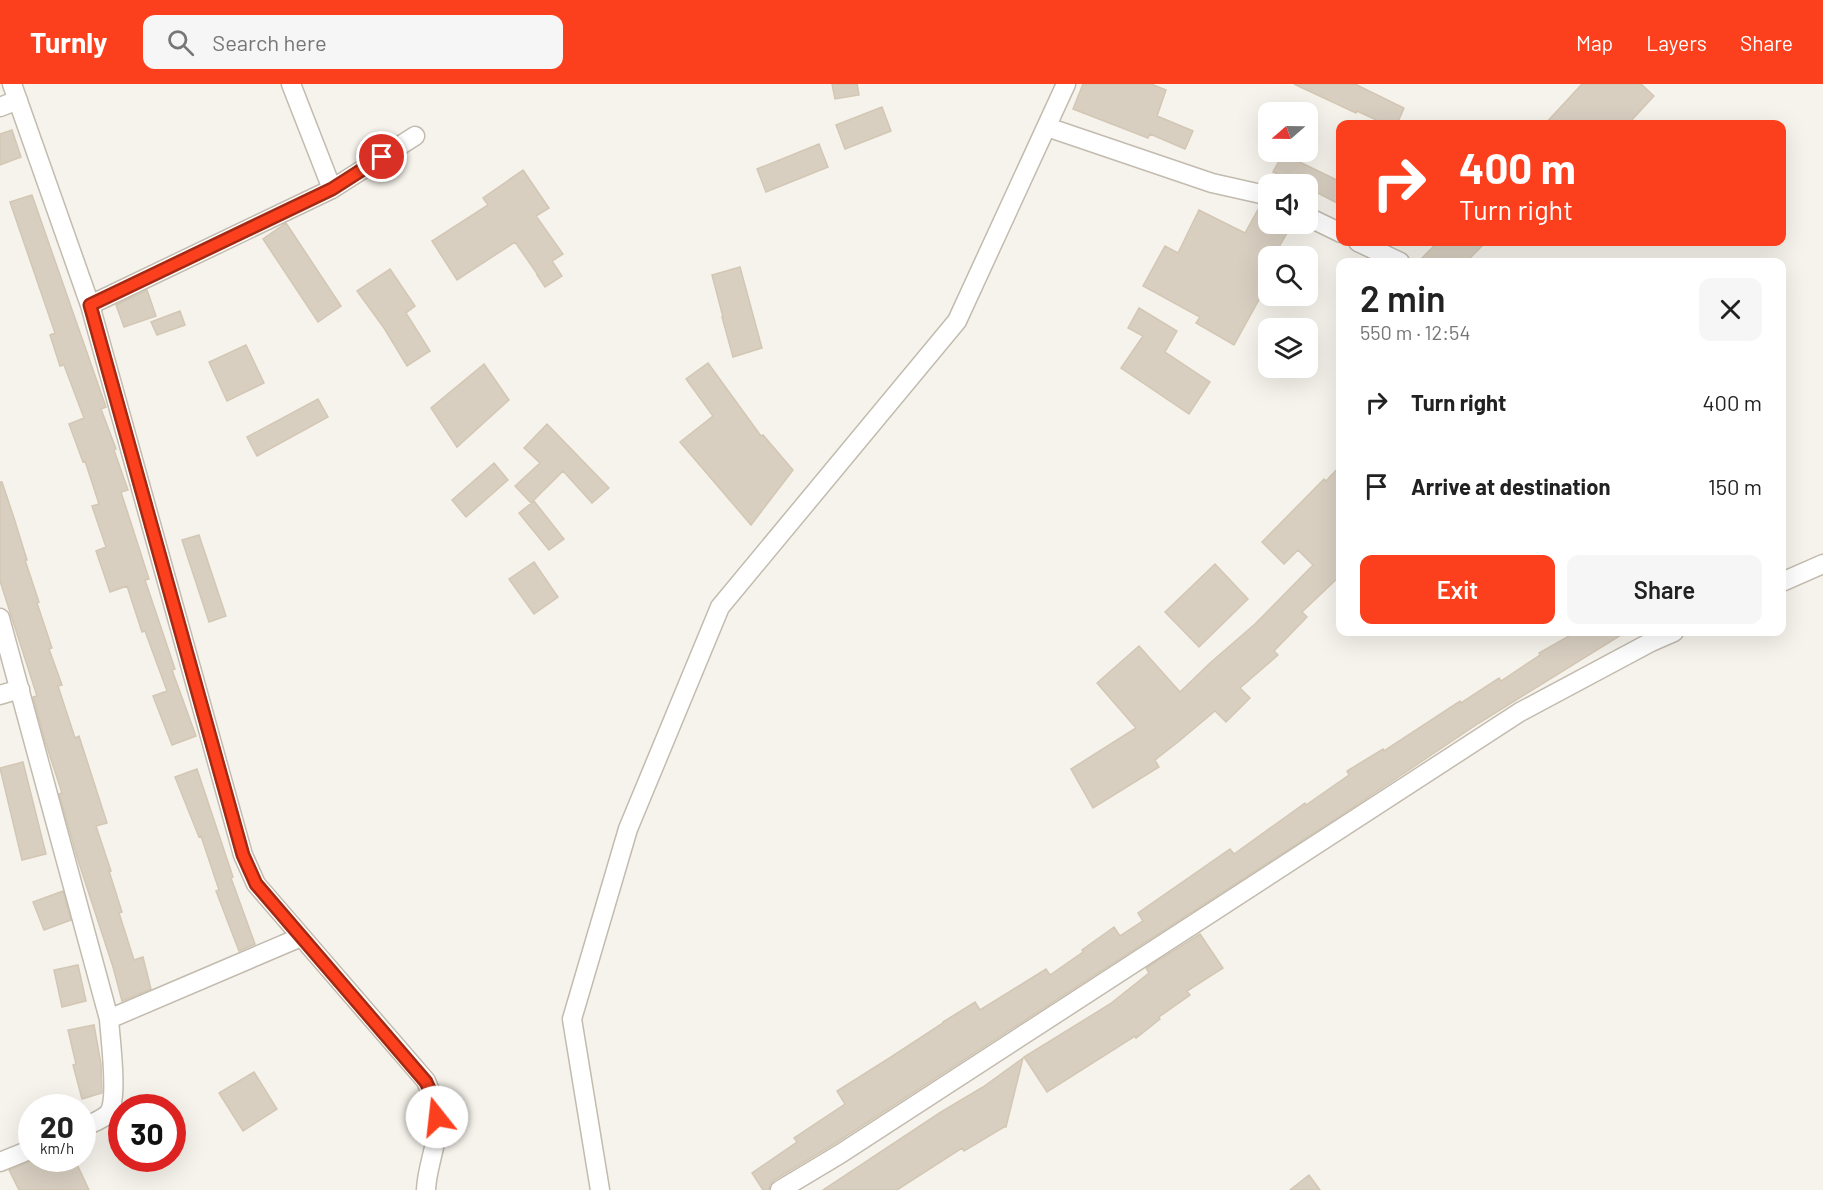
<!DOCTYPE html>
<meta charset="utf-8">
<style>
body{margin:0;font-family:Barlow,sans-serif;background:#f6f6f6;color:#222;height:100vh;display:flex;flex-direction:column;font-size:22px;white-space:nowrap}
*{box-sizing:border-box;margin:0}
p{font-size:20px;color:#767676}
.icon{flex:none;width:33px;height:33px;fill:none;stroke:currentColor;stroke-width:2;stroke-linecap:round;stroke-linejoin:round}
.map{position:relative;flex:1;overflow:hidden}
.details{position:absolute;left:1336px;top:174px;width:450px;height:378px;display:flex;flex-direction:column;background:#fff;border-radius:12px;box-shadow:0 6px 24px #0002}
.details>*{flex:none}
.hud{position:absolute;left:1336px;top:36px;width:450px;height:126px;border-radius:12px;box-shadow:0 6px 24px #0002;background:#fc3f1d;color:#fff;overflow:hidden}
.needle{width:39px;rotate:250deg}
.buttons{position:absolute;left:1258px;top:18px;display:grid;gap:12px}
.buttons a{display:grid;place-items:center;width:60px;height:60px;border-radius:12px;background:#fff;box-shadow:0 6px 24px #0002;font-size:30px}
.speed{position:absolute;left:18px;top:1010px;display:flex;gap:12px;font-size:30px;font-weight:700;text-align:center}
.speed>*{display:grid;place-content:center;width:78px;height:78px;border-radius:50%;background:#fff;box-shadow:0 6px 24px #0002;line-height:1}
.speed small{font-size:15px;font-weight:400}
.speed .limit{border:9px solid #d22;background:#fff;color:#111}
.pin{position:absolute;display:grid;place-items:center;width:51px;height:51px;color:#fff;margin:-26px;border:3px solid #fff;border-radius:50%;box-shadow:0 2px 6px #0007}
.me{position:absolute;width:66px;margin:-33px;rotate:344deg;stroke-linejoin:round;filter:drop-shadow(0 0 4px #0008)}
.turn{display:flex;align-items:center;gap:21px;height:126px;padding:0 24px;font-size:27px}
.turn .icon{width:78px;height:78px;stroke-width:2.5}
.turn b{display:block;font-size:42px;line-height:51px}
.round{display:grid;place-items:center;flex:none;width:63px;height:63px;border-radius:12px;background:#f6f6f6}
.head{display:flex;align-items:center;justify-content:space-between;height:102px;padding:0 24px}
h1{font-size:36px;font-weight:600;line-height:45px}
.cta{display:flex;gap:12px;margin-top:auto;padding:12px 24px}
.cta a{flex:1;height:69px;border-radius:12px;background:#fc3f1d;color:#fff;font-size:24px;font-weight:600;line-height:69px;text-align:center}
.cta a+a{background:#f6f6f6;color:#222}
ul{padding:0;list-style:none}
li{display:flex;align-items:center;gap:18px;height:84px;padding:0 24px}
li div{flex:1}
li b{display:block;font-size:22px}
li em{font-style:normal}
header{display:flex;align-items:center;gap:36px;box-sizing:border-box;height:84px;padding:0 30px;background:#fc3f1d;color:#fff}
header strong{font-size:28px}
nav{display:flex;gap:33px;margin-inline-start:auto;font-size:21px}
.search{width:420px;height:54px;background:#f6f6f6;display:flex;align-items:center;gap:15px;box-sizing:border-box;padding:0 21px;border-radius:12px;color:#767676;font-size:22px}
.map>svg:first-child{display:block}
.building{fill:#d8cfc1;stroke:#d3c7b4;stroke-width:1.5}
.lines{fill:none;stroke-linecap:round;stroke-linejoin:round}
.minor-casing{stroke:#c2bbae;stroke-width:21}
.minor{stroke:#fff;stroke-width:18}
.route-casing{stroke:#a42913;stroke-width:15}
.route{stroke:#fc3f1d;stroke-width:10}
</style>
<header>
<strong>Turnly</strong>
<div class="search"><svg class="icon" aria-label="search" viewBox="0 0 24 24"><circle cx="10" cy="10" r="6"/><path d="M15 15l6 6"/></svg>Search here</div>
<nav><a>Map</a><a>Layers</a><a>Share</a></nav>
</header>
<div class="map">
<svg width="1823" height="1106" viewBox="0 0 1823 1106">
<rect width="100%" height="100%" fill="#f6f3ec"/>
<!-- building -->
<path class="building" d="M832,0H857L859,11L835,15Z
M1083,0H1151L1166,6L1157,32L1193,47L1185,65L1150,50L1148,54L1073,25Z
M1294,0H1355L1404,24L1397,40H1385L1357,27L1356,29Z
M1582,0H1641L1654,12L1628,40H1545Z
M882,23L891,47L845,65L836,41Z
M12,46L21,73L0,81V50Z
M819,60L828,83L766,108L757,85Z
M1283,70L1341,98V121L1308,104V100H1299L1273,88Z
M523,86L549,124L536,132L563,170L552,177L562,192L545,203L537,191H538L515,158L457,196L432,157L488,121L483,114Z
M32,111L106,323L101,325L116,365L114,366L128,406L121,408L149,495L145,496L175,585L172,586L196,652L172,661L153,612L167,607L145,547L142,548L127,502L110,508L96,467L106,463L92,422L99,420L85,377L83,378L69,340L84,334L64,281L60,282L50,251L55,249L10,118Z
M1260,122L1269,126V140H1292L1274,172H1269V182L1260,198L1267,201L1234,261L1196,239L1200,233L1143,202L1165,162L1178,169L1199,126L1245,149Z
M286,139L341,222L318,238L263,155Z
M1438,158H1486L1466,178H1418Z
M740,183L762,264L733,273L722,233H723L712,191Z
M390,185L415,222L406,229L430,267L407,282L384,244L357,207Z
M147,206L156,232L124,243L116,221Z
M1139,224L1177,247L1165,268L1210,298L1189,330L1121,284L1143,252L1128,244Z
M180,227L185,241L157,251L151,238Z
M246,261L264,299L227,317L209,278Z
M708,279L761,352L763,351L793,386L751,441L680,358L713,332L686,295Z
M484,280L509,316L457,363L431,324Z
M318,315L328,333L257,372L247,353Z
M547,340L609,404L592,419L563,387L531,419L515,402L540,379L524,364Z
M494,379L508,396L466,433L452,416Z
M1341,381V491L1302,528L1307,533L1274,567L1278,571L1240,604L1250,614L1226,638L1215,627L1178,658L1155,676L1159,683L1093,724L1071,685L1136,644L1097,599L1139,562L1180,608L1210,579L1255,540L1313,481L1298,466L1284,480L1262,458L1324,395L1326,397Z
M0,398H2L14,434L27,476H25L39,518L37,519L52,564L49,565L62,601L58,602L75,654L79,652L107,739L96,742L111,787H109L122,828L119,829L134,876L143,873L151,905L122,917L113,883L77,773L59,710L62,709L45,657L33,613L37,612L0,497Z
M534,417L564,455L549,466L519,429Z
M199,451L226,532L209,538L182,456Z
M534,478L558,513L534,530L509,495Z
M1215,480L1248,515L1199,563L1165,528Z
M1576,548H1626L1479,639L1340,732L834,1060L774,1096L770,1101L769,1106H763L752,1089L797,1058L794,1054L845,1020L837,1007L891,973L943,939V938L975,918L980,926L1046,885L1050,891L1083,868L1082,866L1114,843L1120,852L1143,837L1138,829L1230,765L1234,770L1305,719L1306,721L1349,691L1347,687L1383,665L1384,667L1460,617L1461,619L1499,594L1501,597L1540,571L1539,569Z
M23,678L46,770L22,776L0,684Z
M197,685L233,793L231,794L255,860L239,867L216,807L219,806L201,752L199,753L175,693Z
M63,807L71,836L44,846L33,818Z
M1200,850L1223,884L1187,907L1190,911L1159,933L1160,935L1136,954L1135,952L1047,1008L1024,973L1110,920L1149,889L1146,884Z
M78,881L86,917L62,923L54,886Z
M94,941L101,980L102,1009L82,1015L73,981L76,980L68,946Z
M1023,974L1006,1043H1004L964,1067L962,1064L897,1106H823L941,1028L983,1003Z
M254,988L277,1025L243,1047L219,1009Z
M38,1074H74L89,1106H19L9,1086Z
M1309,1091L1320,1106H1290Z"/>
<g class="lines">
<!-- minor casing -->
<g class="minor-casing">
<path id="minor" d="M12,0L90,221L243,771L256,800L426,997C429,1005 433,1012 435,1020C444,1048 427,1077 426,1106
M291,0L332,105
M0,23L18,16
M1047,43L1212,99L1261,110L1269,114
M1308,133L1341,149
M1358,158L1400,178
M90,221L332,105L415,52
M1782,498L1823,480
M0,534L109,935
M0,611L20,605
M82,1043C91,1040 101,1036 108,1030C119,1017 110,953 109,935L301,853
M0,1078L32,1065
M600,1106L572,935L628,745L720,523L957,237L1066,0
M780,1106L840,1070L1520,628L1651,558L1674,548"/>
</g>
<!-- minor -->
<use href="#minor" class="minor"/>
</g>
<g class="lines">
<!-- route casing -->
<g class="route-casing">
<path id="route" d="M382,73L332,105L90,221L243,771L256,800L426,998L436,1020L437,1033"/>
</g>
<!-- route -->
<use href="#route" class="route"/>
</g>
</svg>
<div class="buttons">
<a><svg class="needle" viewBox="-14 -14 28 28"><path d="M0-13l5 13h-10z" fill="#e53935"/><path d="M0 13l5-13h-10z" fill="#767676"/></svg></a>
<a><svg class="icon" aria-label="sound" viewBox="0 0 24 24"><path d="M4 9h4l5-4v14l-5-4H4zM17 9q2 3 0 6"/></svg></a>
<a><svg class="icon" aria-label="search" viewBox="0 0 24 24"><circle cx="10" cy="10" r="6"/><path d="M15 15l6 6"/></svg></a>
<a><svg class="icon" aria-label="layers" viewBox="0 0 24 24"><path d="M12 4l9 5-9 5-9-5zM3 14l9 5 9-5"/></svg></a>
</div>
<div class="speed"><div>20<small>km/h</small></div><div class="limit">30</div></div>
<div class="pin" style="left:382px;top:73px;background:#d93025"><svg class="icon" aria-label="arrive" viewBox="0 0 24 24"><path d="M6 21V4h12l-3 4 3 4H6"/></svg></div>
<svg class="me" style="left:437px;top:1033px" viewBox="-20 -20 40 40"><circle r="19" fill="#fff"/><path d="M0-13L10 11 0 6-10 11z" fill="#fc3f1d"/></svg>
<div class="hud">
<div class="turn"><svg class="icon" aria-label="right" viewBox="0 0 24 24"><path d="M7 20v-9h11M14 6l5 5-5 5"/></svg><div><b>400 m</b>Turn right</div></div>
</div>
<section class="details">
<div class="head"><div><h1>2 min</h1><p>550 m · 12:54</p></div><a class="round"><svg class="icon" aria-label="close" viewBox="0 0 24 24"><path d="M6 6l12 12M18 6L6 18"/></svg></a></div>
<ul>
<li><svg class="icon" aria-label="right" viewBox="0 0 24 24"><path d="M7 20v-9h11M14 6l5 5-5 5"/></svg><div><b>Turn right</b></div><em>400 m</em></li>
<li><svg class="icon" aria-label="arrive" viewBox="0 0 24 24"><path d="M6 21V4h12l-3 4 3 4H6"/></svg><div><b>Arrive at destination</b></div><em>150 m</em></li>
</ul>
<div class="cta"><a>Exit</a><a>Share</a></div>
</section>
</div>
